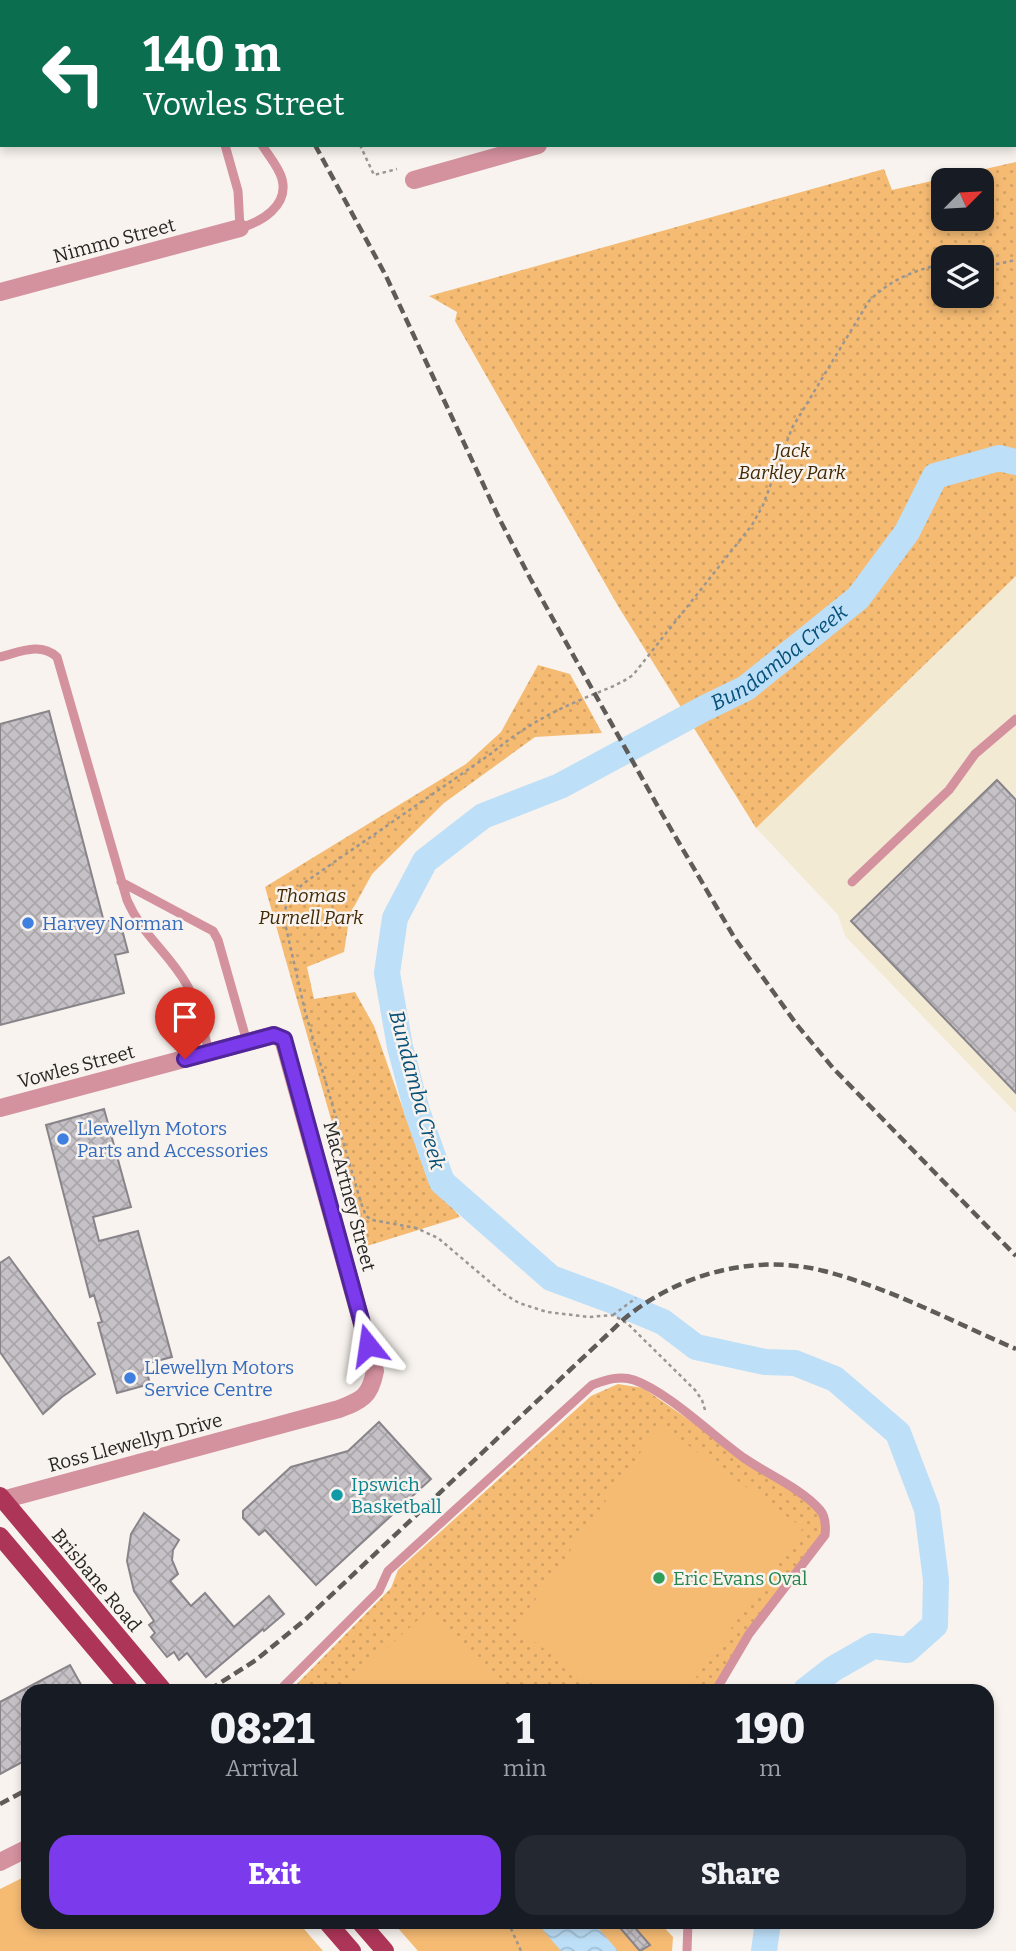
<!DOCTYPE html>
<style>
body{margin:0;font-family:Bitter,serif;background:#242831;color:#f1f3f6;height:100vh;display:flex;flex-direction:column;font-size:26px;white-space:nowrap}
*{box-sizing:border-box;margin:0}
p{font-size:23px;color:#9ea1a6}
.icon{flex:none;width:38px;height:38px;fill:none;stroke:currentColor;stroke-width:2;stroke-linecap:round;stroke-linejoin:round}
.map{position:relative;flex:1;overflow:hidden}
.drawer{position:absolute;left:21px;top:1684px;width:973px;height:245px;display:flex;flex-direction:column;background:#171b24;border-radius:21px;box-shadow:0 4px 10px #0003}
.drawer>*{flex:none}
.hud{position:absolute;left:0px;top:0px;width:1017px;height:147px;box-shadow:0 4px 10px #0003;background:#0b6e4f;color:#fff;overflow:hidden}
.needle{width:46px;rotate:66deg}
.fabs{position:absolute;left:931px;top:168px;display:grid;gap:14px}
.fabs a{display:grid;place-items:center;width:63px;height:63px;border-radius:14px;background:#171b24;box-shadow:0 4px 10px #0003;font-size:35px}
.pin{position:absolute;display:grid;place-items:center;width:60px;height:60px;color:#fff;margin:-72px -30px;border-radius:50% 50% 50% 0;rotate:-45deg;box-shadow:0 0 7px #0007}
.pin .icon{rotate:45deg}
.me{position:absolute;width:77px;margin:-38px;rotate:345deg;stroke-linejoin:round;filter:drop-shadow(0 0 5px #0008)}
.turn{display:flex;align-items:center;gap:24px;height:147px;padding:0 28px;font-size:32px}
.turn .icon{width:91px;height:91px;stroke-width:2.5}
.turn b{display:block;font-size:49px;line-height:60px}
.eta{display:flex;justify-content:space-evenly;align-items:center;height:119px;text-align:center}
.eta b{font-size:42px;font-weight:800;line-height:49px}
.button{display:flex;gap:14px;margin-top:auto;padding:14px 28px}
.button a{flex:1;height:80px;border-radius:21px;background:#7c3aed;color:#fff;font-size:28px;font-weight:800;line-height:80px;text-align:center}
.button a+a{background:#242831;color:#f1f3f6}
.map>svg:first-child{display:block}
.industrial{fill:#f3ead4}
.park{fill:url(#park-dots);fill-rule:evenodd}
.pitch{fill:#f5bb73}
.water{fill:url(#water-waves)}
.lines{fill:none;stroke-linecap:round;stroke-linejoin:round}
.river{stroke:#bddff8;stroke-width:26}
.building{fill:url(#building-cross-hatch);stroke:#888489;stroke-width:2}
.path{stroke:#9a9692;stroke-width:2.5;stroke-dasharray:3.5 3.5;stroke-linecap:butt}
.service{stroke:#d4919e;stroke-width:9}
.minor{stroke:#d4919e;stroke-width:18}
.tertiary{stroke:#d4919e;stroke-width:18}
.primary{stroke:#ac3558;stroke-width:18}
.rail{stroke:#5e5b58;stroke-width:4.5;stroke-dasharray:10 5;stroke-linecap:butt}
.route-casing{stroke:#51269a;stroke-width:18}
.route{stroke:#7c3aed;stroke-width:12}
.shop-dot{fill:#3f7fe0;stroke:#f8f3ee;stroke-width:2.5}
.culture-dot{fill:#0f9aa8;stroke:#f8f3ee;stroke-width:2.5}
.leisure-dot{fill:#2e9e5b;stroke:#f8f3ee;stroke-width:2.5}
.labels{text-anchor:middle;stroke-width:5;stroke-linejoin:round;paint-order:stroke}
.street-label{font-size:19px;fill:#282624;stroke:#f8f3ee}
.park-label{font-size:19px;font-style:italic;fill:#432a05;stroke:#f8f3ee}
.shop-label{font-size:19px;fill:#366cbe;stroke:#f8f3ee;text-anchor:start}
.culture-label{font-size:19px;fill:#0d838f;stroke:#f8f3ee;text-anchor:start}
.leisure-label{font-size:19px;fill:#27864d;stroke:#f8f3ee;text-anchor:start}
.water-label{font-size:21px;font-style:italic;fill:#075078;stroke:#f8f3ee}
</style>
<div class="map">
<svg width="1016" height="1951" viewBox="0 0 1016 1951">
<defs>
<pattern id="park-dots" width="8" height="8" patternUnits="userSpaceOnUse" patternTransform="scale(1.75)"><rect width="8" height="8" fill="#f5bb73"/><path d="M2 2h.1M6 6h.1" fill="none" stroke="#d2a163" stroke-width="1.8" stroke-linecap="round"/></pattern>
<pattern id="water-waves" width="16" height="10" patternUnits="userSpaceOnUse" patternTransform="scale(1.75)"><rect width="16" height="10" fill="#bddff8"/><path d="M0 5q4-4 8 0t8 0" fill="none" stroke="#a2bfd4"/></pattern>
<pattern id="building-cross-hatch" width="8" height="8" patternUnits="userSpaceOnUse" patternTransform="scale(1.75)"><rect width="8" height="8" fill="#c5c1c6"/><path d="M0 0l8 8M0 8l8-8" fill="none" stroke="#a9a6aa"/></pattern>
</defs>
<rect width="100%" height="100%" fill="#f8f3ee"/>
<!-- industrial -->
<path class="industrial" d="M1016,576V1113L845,936L838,915L756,828Z"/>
<!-- park -->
<path class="park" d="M1016,162V576L756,828L618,606L455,321L457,312L429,296L884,169L892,190ZM982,180V219H943V180ZM943,257H982V296H943Z
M538,665L570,674L602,733L535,737L444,803L372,874L350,914L344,952L307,967L314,999L355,992L374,1026L426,1175L460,1217L367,1246L265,887L466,764L501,732Z
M618,1384L643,1388L812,1505L822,1519L823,1533L713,1690H291L391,1588L398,1570L591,1396Z"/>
<!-- pitch -->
<path class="pitch" d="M660,1425L803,1528L687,1690H601L515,1628Z
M429,1610L502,1690H341Z
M28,1875V1922H298L323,1951H0V1889Z
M403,1922H659L673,1937L672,1951H418L397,1927Z"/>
<!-- water -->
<path class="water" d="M536,1922H593L618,1951H561Z"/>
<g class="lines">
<!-- river -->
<g class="river">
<path id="s1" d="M806,1690L833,1669L873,1646L907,1650L935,1625L936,1580L927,1509L898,1433L835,1379L795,1363L765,1362L696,1347L663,1322L608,1299L551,1278L442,1182L417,1111L400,1047L387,973L395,918L425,861L483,816L560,786L703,709L746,688L858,598L907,532L935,476L999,458L1016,462"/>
<path d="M764,1951L768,1922"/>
</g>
</g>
<!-- building -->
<path class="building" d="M49,711L104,922L119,918L128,952L115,955L124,993L0,1025V724Z
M997,780L1016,800V1093L851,921Z
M104,1109L131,1207L93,1217L99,1241L138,1231L172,1357L145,1364L150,1384L117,1393L98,1323L102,1322L94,1295L90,1297L46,1125Z
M9,1257L95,1374L62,1397L43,1414L0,1352V1263Z
M379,1422L431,1479L316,1585L265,1530L259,1535L243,1518V1511L291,1467L348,1451Z
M144,1513L179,1540L173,1550L172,1560L178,1574L170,1581L191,1606L205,1593L234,1627L269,1596L284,1614L264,1631L263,1629L206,1677L187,1653L179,1660L174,1652L167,1657L151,1637L155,1633L149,1625L154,1621L134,1591L127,1561L131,1534Z
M70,1665L84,1690H28V1759L0,1774V1702Z
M615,1922H630L650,1945L640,1951Z"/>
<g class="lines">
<!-- path -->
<path class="path" d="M188,0L189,2
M283,0L284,2
M360,145L374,175L397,169
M982,263L997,264L1016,260
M347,1206L361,1203
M613,1315L636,1298
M705,1410L702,1400L695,1390L627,1323L613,1315L589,1317L547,1312L519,1303L504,1294L438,1238L416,1228L372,1220L366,1216L361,1203L305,1011L284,919L287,899L304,883L492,753C518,731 547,714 578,701C597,692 616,687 633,675L752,525L763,505L792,428L869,301C890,280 914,270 943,264
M508,1922L521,1951"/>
<!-- service -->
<path class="service" d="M225,145L238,191L240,228C261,222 289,206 282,179C279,167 268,155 262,145
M0,657C20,652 40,642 57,657L127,900C142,935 169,953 187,985C199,1005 203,1029 209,1052
M121,882L213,931L218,940L247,1042
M852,882L949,790L975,754L1016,719
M280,1690L379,1591L388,1571L592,1385C606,1380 619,1375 634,1380C668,1392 713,1436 744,1458C767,1474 802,1489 820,1510C826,1517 826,1526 825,1535L749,1634L716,1690
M687,1951L688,1922"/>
<!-- minor -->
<path class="minor" d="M756,0V2
M1015,13H1016
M414,180L538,145
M0,292L240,228
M0,1108L274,1035L283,1039L375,1371C370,1397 362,1400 339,1409L2,1500
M0,1862L28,1848"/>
<!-- tertiary -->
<path class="tertiary" d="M73,2L79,0
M0,21H2"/>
<!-- primary -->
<path class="primary" d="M0,1496L163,1690
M0,1536L130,1690
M327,1922L352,1951
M360,1922L385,1951"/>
<!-- rail -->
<path class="rail" d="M234,0L235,2
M315,145L386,276L499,518L530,578L661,812L734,937L797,1025L833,1068L1016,1256
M209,1690L256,1660L306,1619L624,1319C678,1274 754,1253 824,1271C890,1288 953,1322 1016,1349
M0,1804L28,1789"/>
</g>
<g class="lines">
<!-- route casing -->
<g class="route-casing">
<path id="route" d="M185,1059L274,1035L284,1039L368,1345"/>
</g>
<!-- route -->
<use href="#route" class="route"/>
</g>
<!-- markers -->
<g class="shop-dot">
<circle cx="28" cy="923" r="7"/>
<circle cx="63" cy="1139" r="7"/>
<circle cx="130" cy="1378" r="7"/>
</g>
<circle class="culture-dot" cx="337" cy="1495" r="7"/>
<circle class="leisure-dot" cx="659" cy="1578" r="7"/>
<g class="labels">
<!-- street labels -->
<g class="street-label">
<text transform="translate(114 240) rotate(-15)" y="7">Nimmo Street</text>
<text transform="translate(76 1066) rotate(-15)" y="7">Vowles Street</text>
<text transform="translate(350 1196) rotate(75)" y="7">MacArtney Street</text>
<text transform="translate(135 1442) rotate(-15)" y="7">Ross Llewellyn Drive</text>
<text transform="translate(97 1580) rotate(50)" y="7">Brisbane Road</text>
</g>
<!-- park labels -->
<g class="park-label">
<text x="792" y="457">Jack<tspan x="792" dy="22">Barkley Park</tspan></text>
<text x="311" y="902">Thomas<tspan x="311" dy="22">Purnell Park</tspan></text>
</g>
<!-- shop labels -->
<g class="shop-label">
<text x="42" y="930">Harvey Norman</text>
<text x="77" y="1135">Llewellyn Motors<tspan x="77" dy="22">Parts and Accessories</tspan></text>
<text x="144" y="1374">Llewellyn Motors<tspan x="144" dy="22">Service Centre</tspan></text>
</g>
<!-- culture labels -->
<g class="culture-label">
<text x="351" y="1491">Ipswich<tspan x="351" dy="22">Basketball</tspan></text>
</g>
<!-- leisure labels -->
<g class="leisure-label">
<text x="673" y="1585">Eric Evans Oval</text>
</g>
<!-- water labels -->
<g class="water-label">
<text dy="7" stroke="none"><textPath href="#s1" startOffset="1631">Bundamba Creek</textPath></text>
<text transform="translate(417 1090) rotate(75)" y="7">Bundamba Creek</text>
</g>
</g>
</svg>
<div class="fabs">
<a><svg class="needle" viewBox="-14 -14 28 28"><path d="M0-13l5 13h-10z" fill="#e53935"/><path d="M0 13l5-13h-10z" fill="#9ea1a6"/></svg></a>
<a><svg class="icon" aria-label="layers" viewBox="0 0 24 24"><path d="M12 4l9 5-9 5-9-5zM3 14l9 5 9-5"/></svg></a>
</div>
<div class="pin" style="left:185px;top:1059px;background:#d93025"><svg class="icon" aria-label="arrive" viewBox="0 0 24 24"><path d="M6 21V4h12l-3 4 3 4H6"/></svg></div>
<svg class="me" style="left:368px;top:1345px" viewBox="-20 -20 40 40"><path d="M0-17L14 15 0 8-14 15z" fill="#7c3aed" stroke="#fff" stroke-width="4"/></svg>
<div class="hud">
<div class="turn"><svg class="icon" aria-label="left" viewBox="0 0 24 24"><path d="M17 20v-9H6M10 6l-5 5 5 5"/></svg><div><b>140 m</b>Vowles Street</div></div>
</div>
<section class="drawer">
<div class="eta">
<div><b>08:21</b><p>Arrival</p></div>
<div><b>1</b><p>min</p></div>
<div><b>190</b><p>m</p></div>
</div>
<div class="button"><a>Exit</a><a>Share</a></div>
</section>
</div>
